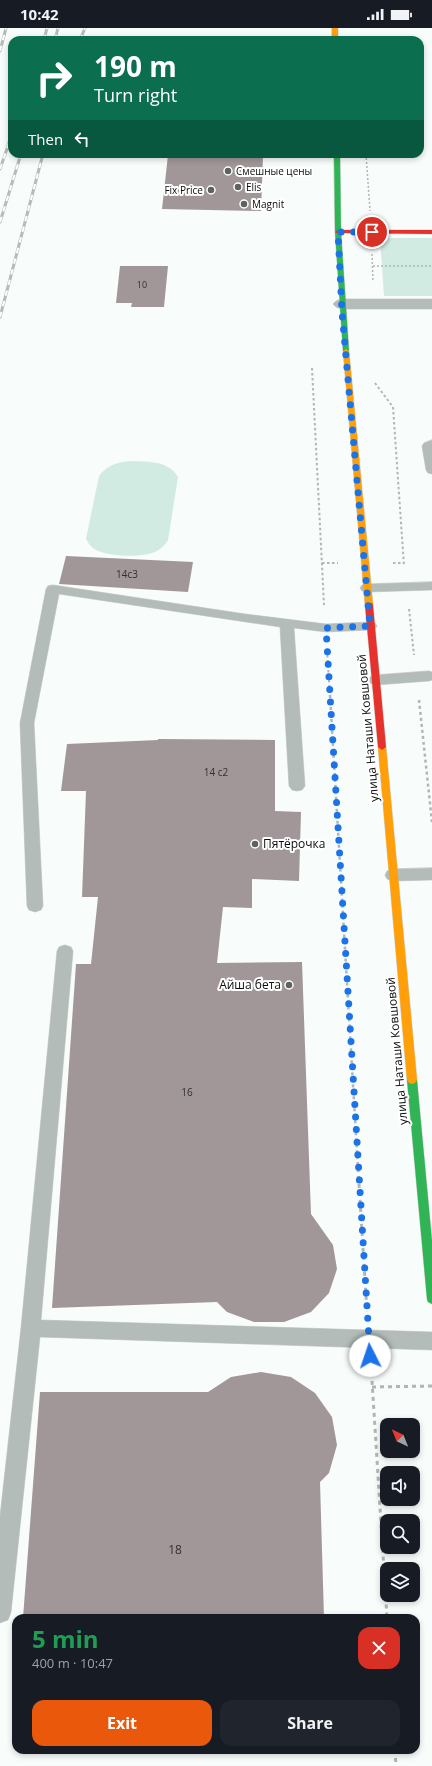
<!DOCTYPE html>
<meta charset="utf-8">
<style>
body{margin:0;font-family:"Open Sans",sans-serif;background:#20242c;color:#f1f3f6;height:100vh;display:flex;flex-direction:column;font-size:15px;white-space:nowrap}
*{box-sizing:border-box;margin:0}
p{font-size:13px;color:#9ea1a6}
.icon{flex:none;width:22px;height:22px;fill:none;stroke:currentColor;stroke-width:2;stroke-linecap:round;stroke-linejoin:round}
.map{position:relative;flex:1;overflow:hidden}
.side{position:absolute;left:12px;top:1586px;width:408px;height:140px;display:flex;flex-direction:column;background:#171b24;border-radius:12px;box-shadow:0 2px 6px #0003}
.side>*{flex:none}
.banner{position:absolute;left:8px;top:8px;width:416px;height:122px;border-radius:12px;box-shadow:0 2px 6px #0003;background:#0b6e4f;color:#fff;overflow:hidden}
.needle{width:26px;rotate:317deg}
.buttons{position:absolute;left:380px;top:1390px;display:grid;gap:8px}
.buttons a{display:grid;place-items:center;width:40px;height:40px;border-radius:8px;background:#171b24;box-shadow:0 2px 6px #0003;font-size:20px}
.pin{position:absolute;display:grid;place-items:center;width:34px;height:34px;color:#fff;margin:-17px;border:2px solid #fff;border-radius:50%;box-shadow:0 1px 4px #0007}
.me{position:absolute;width:44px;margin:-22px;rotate:356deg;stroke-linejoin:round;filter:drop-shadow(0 0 3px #0008)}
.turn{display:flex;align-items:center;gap:14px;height:84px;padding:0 20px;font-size:18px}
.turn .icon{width:52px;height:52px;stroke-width:2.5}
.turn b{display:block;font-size:28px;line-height:34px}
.then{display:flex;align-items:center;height:38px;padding:0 20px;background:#0003;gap:8px;font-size:15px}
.round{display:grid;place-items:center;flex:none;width:42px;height:42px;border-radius:12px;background:#20242c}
.overview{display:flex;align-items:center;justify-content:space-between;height:68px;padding:0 20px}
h1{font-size:24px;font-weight:700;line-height:30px;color:#1e9e55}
.button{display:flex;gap:8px;margin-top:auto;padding:8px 20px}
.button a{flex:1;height:46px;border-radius:12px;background:#ea580c;color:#fff;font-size:16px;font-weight:700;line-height:46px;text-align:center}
.button a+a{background:#20242c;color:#f1f3f6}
.status{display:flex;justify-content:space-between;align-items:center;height:28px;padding:0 20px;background:#171b24;direction:ltr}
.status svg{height:11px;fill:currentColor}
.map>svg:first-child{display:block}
.green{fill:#d1eae2}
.building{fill:#a19798}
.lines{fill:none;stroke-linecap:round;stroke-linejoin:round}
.lane-casing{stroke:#d3d5d4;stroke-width:1}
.street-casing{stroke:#d3d5d4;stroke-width:1}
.fast-casing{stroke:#d3d5d4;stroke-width:1}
.slow-casing{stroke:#d3d5d4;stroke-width:1}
.jam-casing{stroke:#d3d5d4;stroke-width:1}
.path-far3{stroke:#b1b6b4;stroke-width:1.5;stroke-dasharray:2 2;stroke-linecap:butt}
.path-far2{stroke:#b1b6b4;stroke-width:2;stroke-dasharray:2.5 2.5;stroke-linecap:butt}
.path-far1{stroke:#b1b6b4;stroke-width:2.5;stroke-dasharray:3 3;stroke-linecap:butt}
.path{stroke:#b1b6b4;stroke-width:3;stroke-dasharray:4 4;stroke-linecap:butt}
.lane{fill:#b3bcb9;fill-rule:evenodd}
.street{fill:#b3bcb9;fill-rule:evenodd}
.fast{fill:#30b455;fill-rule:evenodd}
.slow{fill:#ff9f0a;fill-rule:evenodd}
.jam{fill:#e5322d;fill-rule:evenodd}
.rail-casing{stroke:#b5bbb9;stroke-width:3}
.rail{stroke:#fff;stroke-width:2;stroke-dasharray:5.5;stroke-linecap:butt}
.route{stroke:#1a73e8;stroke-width:7;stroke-dasharray:0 12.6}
.poi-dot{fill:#5e6160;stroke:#fff;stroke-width:1.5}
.labels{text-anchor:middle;stroke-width:4;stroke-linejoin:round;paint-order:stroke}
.far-number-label{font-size:9px;fill:#303030}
.far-poi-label{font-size:10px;fill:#0b0d0d;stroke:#fff;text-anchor:start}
.number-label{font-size:10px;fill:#303030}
.street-label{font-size:12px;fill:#0b0d0d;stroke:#fff}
.poi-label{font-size:12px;fill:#0b0d0d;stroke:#fff;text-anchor:start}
.near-number-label{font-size:12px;fill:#303030}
</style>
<div class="status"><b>10:42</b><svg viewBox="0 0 49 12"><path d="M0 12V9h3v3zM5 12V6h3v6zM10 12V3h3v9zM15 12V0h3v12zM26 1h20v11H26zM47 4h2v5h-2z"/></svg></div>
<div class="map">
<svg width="432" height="1738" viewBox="0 0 432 1738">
<rect width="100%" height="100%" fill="#f8fcfa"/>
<!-- green -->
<path class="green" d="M380,210H432V268H384Z
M131,433C148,434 168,432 178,449L168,512C165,517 162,520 157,523C144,530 110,529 96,522C91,519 89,516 86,511L99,448C107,437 118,434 131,433Z"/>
<!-- building -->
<path class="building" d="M168,127L263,128L261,183L162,181Z
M120,238H168L164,279H131L132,275H116Z
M66,528L193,534L188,564L59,556Z
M158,711L275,712V783L301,784L299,853L252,851V880L223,879L217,935L302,934L311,1186L333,1217L337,1241L329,1265L311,1284L284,1294H254L227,1284L217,1274L52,1280L76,936H91L98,869H82L86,763H61L67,716L158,712Z
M261,1344L291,1349L315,1365L332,1389L337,1417L329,1445L320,1454L324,1590H23L40,1364H208L231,1349Z"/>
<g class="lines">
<!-- lane casing -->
<g class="lane-casing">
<path id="lane" d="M432,412V446L428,445L426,442L422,418L424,415Z
M432,554V562L367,564L362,563L360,560L362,557L367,556Z
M53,557L245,586L326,596L370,594L375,595L377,598L375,601L370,602L326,604L294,600L305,758L302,762L297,763L292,762L289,758L280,599L59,566L34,695L43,878L41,882L35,884L29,882L27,878L20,695L46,561L48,558Z
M429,643L432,644V652L429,653L375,657L370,655L368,652L370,649L375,647Z
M432,840V852L393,853L387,851L385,847L387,843L393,841Z
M65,917L71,919L73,923L41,1292L432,1304V1322L40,1309L11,1584L8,1592L0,1595V1488L21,1300L57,923L59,919Z"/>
</g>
<!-- street casing -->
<g class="street-casing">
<path id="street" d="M341,271H432V281H341L336,279L333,276L336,273Z"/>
</g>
<!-- fast casing -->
<g class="fast-casing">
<path id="fast" d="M334,126H340L341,204L349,323L346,325L343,323L335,204Z
M412,1048L415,1049L417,1052L432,1213V1276L428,1274L427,1271L407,1052L409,1049Z"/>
</g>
<!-- slow casing -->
<g class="slow-casing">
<path id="slow" d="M332,0H338V12H332Z
M346,321L349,323L373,577L369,579L365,577L343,323Z
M382,716L386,719L417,1052L415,1055L412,1056L409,1055L407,1052L378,719Z"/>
</g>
<!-- jam casing -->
<g class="jam-casing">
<path id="jam" d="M338,202H432V206L336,205V203Z
M366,575H372L373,577L386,719L382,722L378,719L365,577Z"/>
</g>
<!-- path-far3 -->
<path class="path-far3" d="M366,126L370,183
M372,226L373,253
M373,238H432"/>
<!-- path-far2 -->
<path class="path-far2" d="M312,340L324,577
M375,355L393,379L404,538
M322,535H338
M393,535H404
M409,581L414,627
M327,622L330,668"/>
<!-- path-far1 -->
<path class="path-far1" d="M330,667L358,1141
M419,672L432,794"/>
<!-- path -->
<path class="path" d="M358,1140L367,1284
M371,1337L387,1590
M372,1359L432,1358
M395,1722L396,1738"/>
<!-- lane -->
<use href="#lane" class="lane"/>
<!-- street -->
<use href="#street" class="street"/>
<!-- fast -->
<use href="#fast" class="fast"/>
<!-- slow -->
<use href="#slow" class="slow"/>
<!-- jam -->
<use href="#jam" class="jam"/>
<!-- rail casing -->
<g class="rail-casing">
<path id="rail" d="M44,12L47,0
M55,12L58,0
M80,12L85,0
M0,23L6,0
M0,141L12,106
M0,194L21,126
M0,289L43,126"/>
</g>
<!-- rail -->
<use href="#rail" class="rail"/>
</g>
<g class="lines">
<!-- route -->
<path class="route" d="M370,1328L326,600L370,598L342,284L338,204H372"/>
</g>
<!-- markers -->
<g class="poi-dot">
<circle cx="228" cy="143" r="4"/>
<circle cx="238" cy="159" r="4"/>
<circle cx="211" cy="162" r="4"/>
<circle cx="244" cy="176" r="4"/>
<circle cx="255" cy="816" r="4"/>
<circle cx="289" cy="957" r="4"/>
</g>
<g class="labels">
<!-- far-number labels -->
<g class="far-number-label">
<text x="142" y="260">10</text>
</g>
<!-- far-poi labels -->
<g class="far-poi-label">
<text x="236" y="147">Смешные цены</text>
<text x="246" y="163">Elis</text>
<text x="203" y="166" text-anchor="end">Fix Price</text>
<text x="252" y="180">Magnit</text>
</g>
<!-- number labels -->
<g class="number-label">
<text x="127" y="550">14с3</text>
<text x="216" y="748">14 с2</text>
<text x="187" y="1068">16</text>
</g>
<!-- street labels -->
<g class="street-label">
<text transform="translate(368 700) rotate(-95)" y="4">улица Наташи Ковшовой</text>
<text transform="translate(397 1023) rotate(-95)" y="4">улица Наташи Ковшовой</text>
</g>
<!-- poi labels -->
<g class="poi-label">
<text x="263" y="820">Пятёрочка</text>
<text x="281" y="961" text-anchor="end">Айша бета</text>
</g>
<!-- near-number labels -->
<g class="near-number-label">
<text x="175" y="1526">18</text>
</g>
</g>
</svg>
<div class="buttons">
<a><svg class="needle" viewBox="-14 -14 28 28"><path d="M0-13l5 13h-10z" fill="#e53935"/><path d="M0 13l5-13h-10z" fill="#9ea1a6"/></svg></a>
<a><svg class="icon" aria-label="sound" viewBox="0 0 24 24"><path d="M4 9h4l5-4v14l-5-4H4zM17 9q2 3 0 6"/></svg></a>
<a><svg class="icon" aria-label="search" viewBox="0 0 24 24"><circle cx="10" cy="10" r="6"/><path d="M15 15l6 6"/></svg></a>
<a><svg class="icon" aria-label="layers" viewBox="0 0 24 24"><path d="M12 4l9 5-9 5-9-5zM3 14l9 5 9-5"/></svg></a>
</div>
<div class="pin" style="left:372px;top:204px;background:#d93025"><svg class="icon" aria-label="arrive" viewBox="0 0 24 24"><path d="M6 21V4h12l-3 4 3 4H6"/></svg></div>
<svg class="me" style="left:370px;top:1328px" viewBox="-20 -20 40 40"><circle r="19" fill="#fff"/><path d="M0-13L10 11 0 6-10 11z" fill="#1a73e8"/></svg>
<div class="banner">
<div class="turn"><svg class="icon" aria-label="right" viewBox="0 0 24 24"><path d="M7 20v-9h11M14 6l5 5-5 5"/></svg><div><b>190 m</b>Turn right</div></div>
<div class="then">Then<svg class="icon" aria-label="left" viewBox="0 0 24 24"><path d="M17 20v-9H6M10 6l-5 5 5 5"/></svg></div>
</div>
<section class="side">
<div class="overview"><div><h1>5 min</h1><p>400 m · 10:47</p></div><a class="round" style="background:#d93025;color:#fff"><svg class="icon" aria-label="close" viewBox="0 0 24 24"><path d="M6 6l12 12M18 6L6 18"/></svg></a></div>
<div class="button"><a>Exit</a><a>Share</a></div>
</section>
</div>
